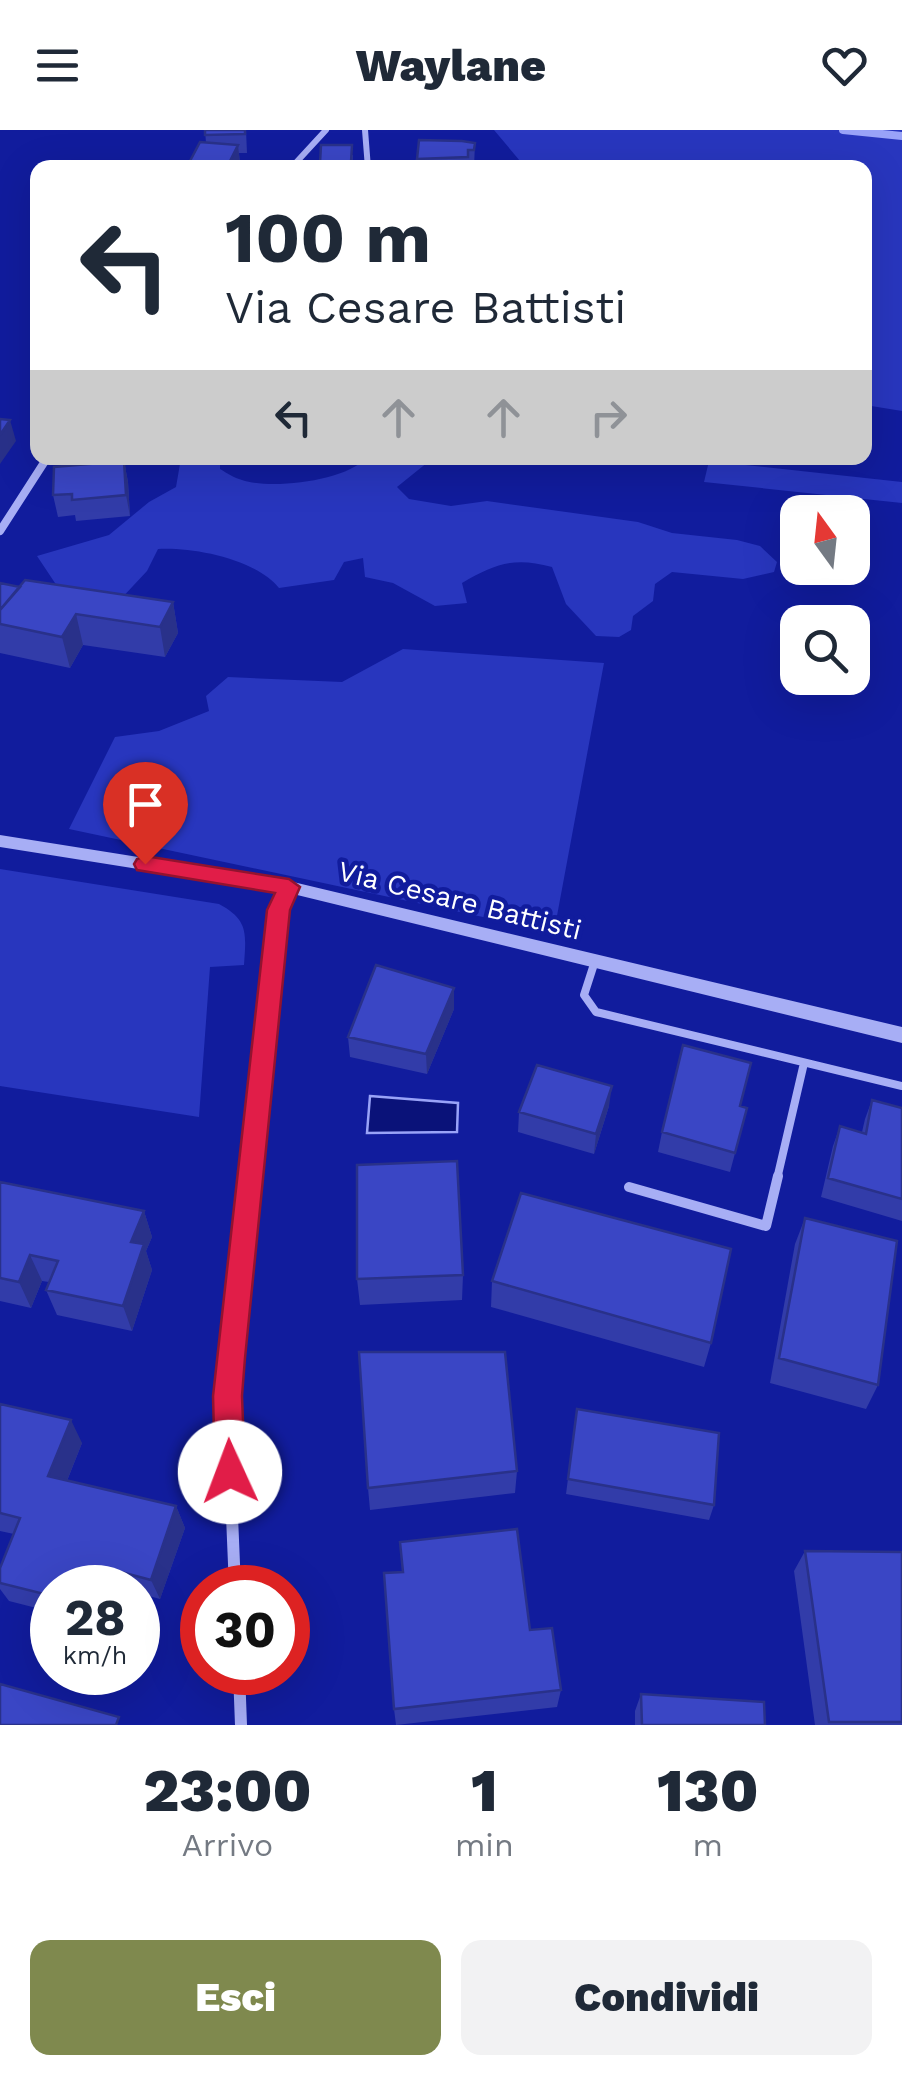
<!DOCTYPE html>
<html lang="it">
<style>
body{margin:0;font-family:"Work Sans",sans-serif;background:#f2f2f3;color:#1f2937;height:100vh;display:flex;flex-direction:column;font-size:38px;white-space:nowrap}
*{box-sizing:border-box;margin:0}
p{font-size:32px;color:#747a83}
.icon{flex:none;width:55px;height:55px;fill:none;stroke:currentColor;stroke-width:2;stroke-linecap:round;stroke-linejoin:round}
.map{position:relative;height:1595px;overflow:hidden}
.drawer{display:flex;flex-direction:column;background:#fff;flex:1}
.drawer>*{flex:none}
.guide{position:absolute;left:30px;top:30px;width:842px;height:305px;border-radius:20px;box-shadow:0 10px 40px #0002;background:#fff;color:#1f2937;overflow:hidden}
.needle{width:65px;rotate:345deg}
.controls{position:absolute;left:780px;top:365px;display:grid;gap:20px}
.controls a{display:grid;place-items:center;width:90px;height:90px;border-radius:20px;background:#fff;box-shadow:0 10px 40px #0002;font-size:50px}
.speed{position:absolute;left:30px;top:1435px;display:flex;gap:20px;font-size:50px;font-weight:700;text-align:center}
.speed>*{display:grid;place-content:center;width:130px;height:130px;border-radius:50%;background:#fff;box-shadow:0 10px 40px #0002;line-height:1}
.speed small{font-size:25px;font-weight:400}
.speed .limit{border:15px solid #d22;background:#fff;color:#111}
.pin{position:absolute;display:grid;place-items:center;width:85px;height:85px;color:#fff;margin:-102px -42px;border-radius:50% 50% 50% 0;rotate:-45deg;box-shadow:0 0 10px #0007}
.pin .icon{rotate:45deg}
.me{position:absolute;width:110px;margin:-55px;rotate:358deg;stroke-linejoin:round;filter:drop-shadow(0 0 8px #0008)}
.turn{display:flex;align-items:center;gap:35px;height:210px;padding:0 30px;font-size:45px}
.turn .icon{width:130px;height:130px;stroke-width:2.5}
.turn b{display:block;font-size:70px;line-height:85px}
.lanes{display:flex;align-items:center;height:95px;padding:0 30px;background:#0003;justify-content:center;gap:50px;direction:ltr}
.lanes .off{opacity:.35}
.eta{display:flex;justify-content:space-evenly;align-items:center;height:170px;text-align:center}
.eta b{font-size:60px;font-weight:800;line-height:70px}
.primary-button{display:flex;gap:20px;margin-top:auto;padding:20px 30px}
.primary-button a{flex:1;height:115px;border-radius:20px;background:#7f894e;color:#fff;font-size:40px;font-weight:800;line-height:115px;text-align:center}
.primary-button a+a{background:#f2f2f3;color:#1f2937}
header{display:flex;justify-content:space-between;align-items:center;height:130px;padding:0 30px;background:#fff;font-size:45px;font-weight:800}
.map>svg:first-child{display:block}
.green{fill:#2836be}
.water{fill:#0a1279;stroke:#99a3f8;stroke-width:2.5}
.lines{fill:none;stroke-linecap:round;stroke-linejoin:round}
.stream{stroke:#99a3f8;stroke-width:8}
.service-far1{stroke:#a7aef5;stroke-width:8}
.service{stroke:#a7aef5;stroke-width:10}
.minor-far3{stroke:#a7aef5;stroke-width:6}
.minor-far2{stroke:#a7aef5;stroke-width:8}
.minor-far1{stroke:#a7aef5;stroke-width:10}
.minor{stroke:#a7aef5;stroke-width:12}
.tertiary{fill:#a7aef5;fill-rule:evenodd}
.wall{fill:#323ca9}
.shaded-wall{fill:#29318a}
.building{fill:#3a46c5;stroke:#29318a;stroke-width:2.5}
.route{fill:#e11d48;stroke:#92132f;stroke-width:2.5}
.labels{text-anchor:middle;stroke-width:9;stroke-linejoin:round;paint-order:stroke}
.street-label{font-size:28px;fill:#fff;stroke:#111c9d}
</style>
<header><svg class="icon" aria-label="menu" viewBox="0 0 24 24"><path d="M4 6h16M4 12h16M4 18h16"/></svg>Waylane<svg class="icon" aria-label="heart" viewBox="0 0 24 24"><path d="M12 20l-8-8c-3-5 5-10 8-4 3-6 11-1 8 4z"/></svg></header>
<div class="map">
<svg width="902" height="1595" viewBox="0 0 902 1595">
<rect width="100%" height="100%" fill="#111c9d"/>
<!-- green -->
<path class="green" d="M494,0H902V281L865,275V38L525,37Z
M181,328H220V339C227,343 234,348 242,350C271,360 346,351 366,328H433L397,357L409,369L451,376L487,371L638,392L672,403L737,410L760,416L777,432L774,442L743,449L672,442L655,454L653,471L633,486L631,500L619,507L596,506L566,474L552,437C515,427 496,433 462,453L467,473L435,476L393,453L365,447L363,428L344,432L334,450L279,458C256,429 193,417 158,419L147,441L118,472L57,456L37,426L109,405L149,372L176,357Z
M709,331L902,352V373L704,352Z
M403,519L604,533L554,802L69,699L115,607L159,601L209,581L206,566L228,547L342,552Z
M0,739L219,774C249,790 246,804 244,835L210,837L199,987L0,956Z"/>
<!-- water -->
<path class="water" d="M370,966L458,973L457,1002L367,1003Z"/>
<g class="lines">
<!-- stream -->
<path class="stream" d="M843,0L902,6"/>
<!-- service-far1 -->
<path class="service-far1" d="M595,831L584,865L596,882L902,956
M777,1049L804,933"/>
<!-- service -->
<path class="service" d="M629,1057L766,1096L778,1046"/>
<!-- minor-far3 -->
<path class="minor-far3" d="M365,0L368,38
M291,38L326,0"/>
<!-- minor-far2 -->
<path class="minor-far2" d="M0,401L47,328"/>
<!-- minor-far1 -->
<path class="minor-far1" d="M250,1049L278,780L289,757"/>
<!-- minor -->
<path class="minor" d="M235,1458L227,1266L250,1046
M239,1542L241,1595"/>
<!-- tertiary -->
<path class="tertiary" d="M0,705L289,751L902,897V913L289,763L0,717Z"/>
</g>
<!-- wall -->
<path class="wall" d="M205,0H246L247,23H239L240,34L239,38H190V31L206,13Z
M475,13L474,38H417V29Z
M353,25L352,38H320V33Z
M124,331L128,352L130,386L76,391L75,385L58,387L53,365Z
M0,453L20,457L173,472L178,503L165,527L83,515L70,538L0,523Z
M454,879L427,944L350,927L348,907Z
M872,970L902,978V1091L821,1067L833,1016L840,996L862,1002L865,989Z
M609,976L594,1024L518,1002L519,982Z
M740,976L747,978L730,1042L658,1022L662,1002Z
M0,1052L144,1081L152,1107L146,1121L152,1140L132,1201L57,1185L46,1160L49,1152L42,1151L31,1178L0,1171Z
M805,1088L878,1255L866,1279L770,1253L795,1114Z
M463,1145L462,1170L360,1175L357,1149Z
M492,1151L711,1213L704,1237L491,1177Z
M0,1274L82,1313L67,1351L176,1376L185,1398L160,1469L138,1463V1458H52V1482L9,1471L0,1459V1438L14,1404L0,1401Z
M577,1279L714,1375L709,1390L566,1364Z
M517,1341L515,1363L370,1380L368,1358Z
M805,1421L902,1422V1595H815L794,1441Z
M530,1500L561,1560L557,1577L396,1595L394,1579Z
M641,1564L765,1595H635V1581Z"/>
<!-- shaded-wall -->
<path class="shaded-wall" d="M238,15L240,34L239,38H229V33Z
M10,290L16,311L0,334V305Z
M124,331L128,352L130,386L126,365Z
M173,472L178,503L165,527L160,497Z
M76,484L83,515L70,538L62,507Z
M454,858V879L427,944L426,924Z
M612,956L609,976L594,1024L596,1004Z
M144,1081L152,1107L146,1121L152,1140L132,1201L123,1176L131,1112Z
M30,1125L42,1151L31,1178L19,1152Z
M71,1290L82,1313L60,1368L48,1346Z
M176,1376L185,1398L160,1469L151,1450Z
M106,1438L116,1458H99Z"/>
<!-- building -->
<path class="building" d="M205,0H245V4L205,5Z
M419,10L462,11L475,13L474,20H468V27L417,29Z
M200,12L238,15L229,33L190,31Z
M321,15H352L351,32L320,33Z
M0,289L10,290L0,305Z
M124,331L126,365L72,370V364L53,365L54,337Z
M25,450L173,472L160,497L76,484L62,507L0,494V480Z
M0,453L20,457L0,480Z
M376,835L454,858L426,924L348,907Z
M683,915L751,933L740,976L747,978L735,1023L662,1002Z
M537,935L612,956L596,1004L519,982Z
M872,970L902,978V1069L828,1048L840,996L866,1004Z
M457,1031L463,1145L357,1149V1035Z
M0,1052L144,1081L131,1112L144,1114L123,1176L46,1160L58,1131L30,1125L19,1152L0,1148Z
M521,1063L731,1119L711,1213L492,1151Z
M805,1088L897,1111L878,1255L779,1228Z
M359,1222H505L517,1341L368,1358Z
M0,1274L71,1290L48,1346L176,1376L151,1450L106,1438L99,1458H52V1466L0,1453V1438L20,1388L0,1383Z
M577,1279L719,1303L714,1375L568,1349Z
M517,1399L530,1500L552,1498L561,1560L394,1579L384,1443L403,1442L400,1412Z
M805,1421L902,1422V1592H829Z
M0,1554L119,1587L116,1595H0Z
M641,1564L764,1572L765,1595H642Z"/>
<!-- route -->
<path class="route" d="M145,726L289,749L300,757L290,780L245,1228L242,1266L245,1342L241,1353L230,1357L220,1353L215,1342L213,1266L267,780L275,763L137,740L134,734L137,729Z"/>
<g class="labels">
<!-- street labels -->
<g class="street-label">
<text transform="translate(460 770) rotate(14)" y="10">Via Cesare Battisti</text>
</g>
</g>
</svg>
<div class="controls">
<a><svg class="needle" viewBox="-14 -14 28 28"><path d="M0-13l5 13h-10z" fill="#e53935"/><path d="M0 13l5-13h-10z" fill="#747a83"/></svg></a>
<a><svg class="icon" aria-label="search" viewBox="0 0 24 24"><circle cx="10" cy="10" r="6"/><path d="M15 15l6 6"/></svg></a>
</div>
<div class="speed"><div>28<small>km/h</small></div><div class="limit">30</div></div>
<div class="pin" style="left:145px;top:734px;background:#d93025"><svg class="icon" aria-label="arrive" viewBox="0 0 24 24"><path d="M6 21V4h12l-3 4 3 4H6"/></svg></div>
<svg class="me" style="left:230px;top:1342px" viewBox="-20 -20 40 40"><circle r="19" fill="#fff"/><path d="M0-13L10 11 0 6-10 11z" fill="#e11d48"/></svg>
<div class="guide">
<div class="turn"><svg class="icon" aria-label="left" viewBox="0 0 24 24"><path d="M17 20v-9H6M10 6l-5 5 5 5"/></svg><div><b>100 m</b>Via Cesare Battisti</div></div>
<div class="lanes"><svg class="icon" aria-label="left" viewBox="0 0 24 24"><path d="M17 20v-9H6M10 6l-5 5 5 5"/></svg><svg class="icon off" aria-label="ahead" viewBox="0 0 24 24"><path d="M12 20V5M6 11l6-6 6 6"/></svg><svg class="icon off" aria-label="ahead" viewBox="0 0 24 24"><path d="M12 20V5M6 11l6-6 6 6"/></svg><svg class="icon off" aria-label="right" viewBox="0 0 24 24"><path d="M7 20v-9h11M14 6l5 5-5 5"/></svg></div>
</div>
</div>
<section class="drawer">
<div class="eta">
<div><b>23:00</b><p>Arrivo</p></div>
<div><b>1</b><p>min</p></div>
<div><b>130</b><p>m</p></div>
</div>
<div class="primary-button"><a>Esci</a><a>Condividi</a></div>
</section>
